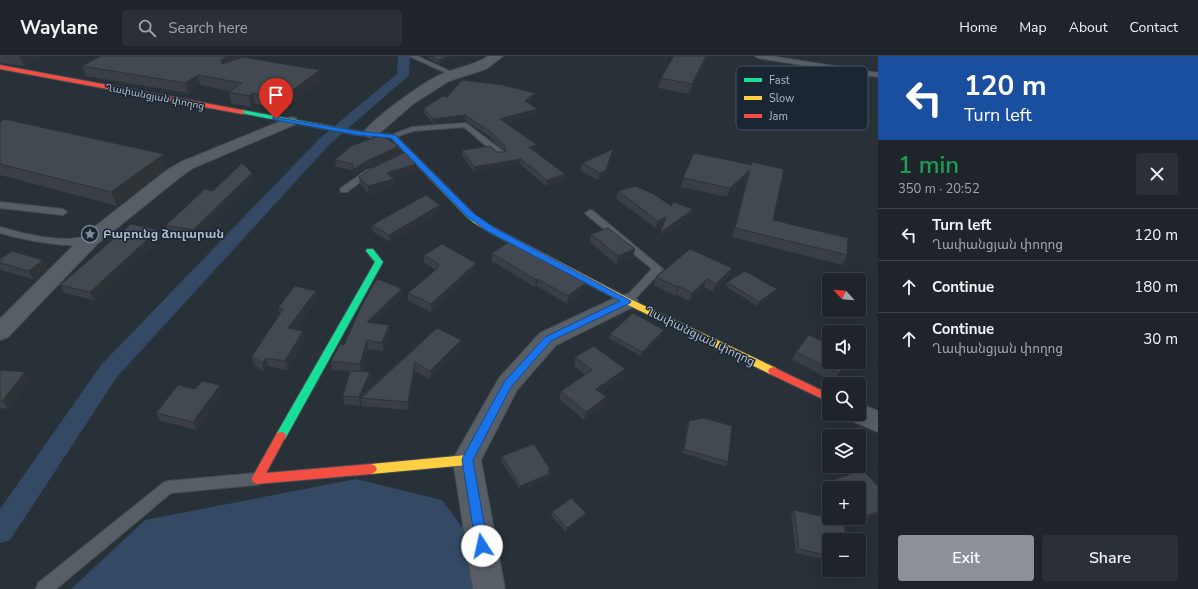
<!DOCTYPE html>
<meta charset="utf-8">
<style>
body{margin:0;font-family:"Nunito Sans","Noto Sans Armenian",sans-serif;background:#2b3036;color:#f1f3f6;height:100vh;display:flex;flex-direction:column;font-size:15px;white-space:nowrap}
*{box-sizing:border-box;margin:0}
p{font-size:13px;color:#a1a4a8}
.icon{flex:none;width:22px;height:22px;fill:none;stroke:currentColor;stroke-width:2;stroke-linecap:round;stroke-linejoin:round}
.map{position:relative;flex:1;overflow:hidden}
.sheet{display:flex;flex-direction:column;background:#1e242a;width:320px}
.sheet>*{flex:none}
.guide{background:#1a4fa0;color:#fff;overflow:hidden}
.needle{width:26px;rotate:296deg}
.fabs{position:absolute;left:822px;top:217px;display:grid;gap:8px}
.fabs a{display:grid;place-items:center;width:44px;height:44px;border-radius:4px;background:#1e242a;box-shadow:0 4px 16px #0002,0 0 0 1px #3c4147;font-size:20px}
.pin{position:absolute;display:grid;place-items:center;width:34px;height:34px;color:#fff;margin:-41px -17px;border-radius:50% 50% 50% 0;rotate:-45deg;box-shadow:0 0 4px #0007}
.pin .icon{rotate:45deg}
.me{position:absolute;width:44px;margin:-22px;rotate:350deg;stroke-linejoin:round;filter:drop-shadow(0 0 3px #0008)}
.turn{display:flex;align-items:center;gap:14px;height:84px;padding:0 20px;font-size:18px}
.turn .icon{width:52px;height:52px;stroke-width:2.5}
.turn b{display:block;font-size:28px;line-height:34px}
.round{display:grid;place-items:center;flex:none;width:42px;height:42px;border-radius:4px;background:#2b3036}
.overview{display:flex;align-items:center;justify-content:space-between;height:68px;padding:0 20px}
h1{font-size:24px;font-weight:600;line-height:30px;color:#1e9e55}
.button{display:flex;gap:8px;margin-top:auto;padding:8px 20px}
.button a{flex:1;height:46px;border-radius:4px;background:#8c9099;color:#fff;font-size:16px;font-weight:600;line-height:46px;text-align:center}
.button a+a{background:#2b3036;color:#f1f3f6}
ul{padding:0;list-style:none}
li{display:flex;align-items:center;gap:12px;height:52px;padding:0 20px;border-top:1px solid #3c4147}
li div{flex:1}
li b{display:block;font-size:15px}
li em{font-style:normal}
header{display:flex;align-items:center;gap:24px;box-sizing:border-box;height:56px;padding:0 20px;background:#1e242a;border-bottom:1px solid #3c4147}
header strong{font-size:19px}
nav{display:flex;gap:22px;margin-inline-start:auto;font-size:14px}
.search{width:280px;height:36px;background:#2b3036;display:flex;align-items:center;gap:10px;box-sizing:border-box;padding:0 14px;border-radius:4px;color:#a1a4a8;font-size:15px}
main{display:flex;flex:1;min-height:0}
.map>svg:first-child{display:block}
.water{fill:#334964}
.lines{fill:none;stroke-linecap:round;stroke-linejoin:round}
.canal{fill:#334964;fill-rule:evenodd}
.lane-casing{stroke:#474c53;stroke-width:2}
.street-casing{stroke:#474c53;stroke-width:2}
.fast-casing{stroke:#474c53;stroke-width:2}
.slow-casing{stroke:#474c53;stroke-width:2}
.jam-casing{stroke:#474c53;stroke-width:2}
.lane{fill:#585e66;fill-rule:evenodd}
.street{fill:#585e66;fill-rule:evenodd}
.fast{fill:#16e098;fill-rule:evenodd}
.slow{fill:#ffcf43;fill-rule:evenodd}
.jam{fill:#f24e42;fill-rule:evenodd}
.wall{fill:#393f45}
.shaded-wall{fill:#2e3338}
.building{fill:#424950;stroke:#2e3338}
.route{fill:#1a73e8;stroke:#114b97}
.labels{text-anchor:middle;stroke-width:3;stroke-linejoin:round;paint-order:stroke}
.far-street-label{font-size:10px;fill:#b1bcca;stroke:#1b2634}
.poi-label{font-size:12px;font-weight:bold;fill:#b1bcca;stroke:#1b2634;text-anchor:start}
.street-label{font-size:12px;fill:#b1bcca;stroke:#1b2634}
.key{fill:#1b2634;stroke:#485361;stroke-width:1}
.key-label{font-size:11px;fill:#b1bcca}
</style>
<header>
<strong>Waylane</strong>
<div class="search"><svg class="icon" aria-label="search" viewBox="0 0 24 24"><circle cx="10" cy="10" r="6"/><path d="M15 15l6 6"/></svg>Search here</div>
<nav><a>Home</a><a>Map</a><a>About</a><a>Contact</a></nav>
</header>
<main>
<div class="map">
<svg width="878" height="533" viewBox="0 0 878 533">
<rect width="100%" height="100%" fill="#283038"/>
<!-- water -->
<path class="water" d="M356,423L442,444L471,483L474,533H71L145,464Z"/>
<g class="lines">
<!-- canal -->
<path class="canal" d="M398,0H410L409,19L407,21L329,89L117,321L10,484L0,487V453L101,309L319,83L397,18Z"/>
<!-- lane casing -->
<g class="lane-casing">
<path id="lane" d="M409,0H417L456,18L451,19Z
M755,0H770L878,17V21L758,2Z
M466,67L504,96V100H498L464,71L413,75L393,82L389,80L412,71Z
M368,113H371L375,115L347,136H341L340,134L341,132Z
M0,146L63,153L67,156L63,159L0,152Z
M590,154L593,155L663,213L631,247H623L622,245L652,213L587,159L585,157Z
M0,171C22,177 44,183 68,183C75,183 90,178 95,184C83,197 16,182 0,177Z
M257,417L262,419L264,423L262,427L257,429L171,437L56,533H36L38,527L163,427L168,425Z"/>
</g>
<!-- street casing -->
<g class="street-casing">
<path id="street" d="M489,0H503L486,13L449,25L413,48L376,80L371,82L366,80L363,77C374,62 422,27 440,19C456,12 473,10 489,0Z
M291,61L296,62L298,65L296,68L193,112L179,122L97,188L8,281L0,284V263L83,180L167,114L181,106Z
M627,238L635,240L638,245L635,250L556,289L517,334L481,404L505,533H473L453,404L457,396L499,322L540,277L619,240Z
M859,347L878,355V376L850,364L847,358H859Z"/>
</g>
<!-- fast casing -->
<g class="fast-casing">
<path id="fast" d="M242,54L357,75L395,79L480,164L479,166H473L467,161L391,82L357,79L240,57V55Z
M367,193H373L383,206L285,383L281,384L277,383L276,380L277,377L375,206L366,195Z"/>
</g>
<!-- slow casing -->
<g class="slow-casing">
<path id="slow" d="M473,162H479L493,171L630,243L776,312L778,315L776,318H770L624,247L487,175L473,166Z
M467,399L471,401L473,404L471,407L467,409L371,418L367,416L365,413L367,410L371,408Z"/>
</g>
<!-- jam casing -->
<g class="jam-casing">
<path id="jam" d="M0,9L242,54L245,56L242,58L0,13Z
M773,311L829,338V346L770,318L768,315L770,312Z
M281,376L285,377L286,380L266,417L371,408L375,410L377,413L375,416L371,418L257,428L253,426L251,423L253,420L277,377Z"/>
</g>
<!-- lane -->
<use href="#lane" class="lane"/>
<!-- street -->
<use href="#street" class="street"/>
<!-- fast -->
<use href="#fast" class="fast"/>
<!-- slow -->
<use href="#slow" class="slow"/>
<!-- jam -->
<use href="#jam" class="jam"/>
</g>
<!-- wall -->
<path class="wall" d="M0,0H45L24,10L0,7Z
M101,0H245L243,1L321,24L283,53L255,48L251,51L231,47L229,36L230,35L200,29L188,37L86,20L82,10Z
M429,0H458L439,7L429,3Z
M708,0L689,38L658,32L661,22Z
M447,41L534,42L528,47L537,53L536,58L505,67L537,89L536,94L534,95L565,124L546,130L520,108L474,116L462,100V94L497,96H505V95L493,86L494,84L465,64L433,68L424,57V52Z
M0,66L168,112L117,150L0,119Z
M399,90V97L363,115L354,122L353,115L336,111L335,104Z
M611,100L605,121L598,124L580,114L582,107Z
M752,109L773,164L847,199L842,209L732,181L747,123L727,141L681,131L683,122Z
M417,115L393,122L394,130L369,138L360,128L359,121Z
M252,117L254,127L196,185L169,179L166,169L213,135Z
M618,135L671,150L693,153L690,161L657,185L663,170L656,172L616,143Z
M440,157L390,186L373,176L372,169Z
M591,178L635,193L633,201L616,208L590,186Z
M161,182L94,244L64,237L60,229Z
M492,197L586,234L567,248L537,230L535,231L492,205Z
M424,199L476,207V215L431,256L408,244V237L436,214L424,207Z
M0,203L48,213L33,223L1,214L0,212Z
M732,212L729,220L713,236L704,231L689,245L676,238L675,240L654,229L656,221Z
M727,226L777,233L775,238L757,250L725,230Z
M402,233V241L375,267L390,277L383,295L368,293L361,316H370L371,325L365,337L437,272L461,284V293L430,323L415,315L408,354L362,350L361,347L360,350L344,348L343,340L350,315L332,314L331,305L344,289Z
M316,235L318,243L295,274L303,275L305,283L287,314L268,310L264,316L254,309L252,300L280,258L278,252Z
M664,274L662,278L640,300L609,282L610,278Z
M796,296L846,306L834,325L792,304Z
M575,301L625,313L623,321L600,337L606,341L604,350L584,364L559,343L561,335L585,319L574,310Z
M0,314L30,325L8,353L0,352Z
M220,329L222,337L197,374L160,365L156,357L195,333Z
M689,365L728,406L726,411L683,397L687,370Z
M502,400L549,418V423L520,434L501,405Z
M827,426L878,430V459L856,466L852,462H859V432H829V436L824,430Z
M794,454L829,484V504L796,497L791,458Z
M552,456L585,461L566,476L551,460Z"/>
<!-- shaded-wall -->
<path class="shaded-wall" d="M19,0H45L24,10Z
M227,0H245L223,14L221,4Z
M449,0H458L439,7V4Z
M706,0H708L689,38L692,28Z
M320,14L321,24L283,53L282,42Z
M198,19L200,29L188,37L185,27Z
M253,37L255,48L251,51L249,40Z
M535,37L534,42L524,50L525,45Z
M537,53L536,58L499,68L500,63Z
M465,59V64L433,68V63Z
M537,89L536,94L528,97L529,91Z
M399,90V97L363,115L354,122L353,114L363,107Z
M613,93L605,121L598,124L600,117Z
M164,98L168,112L117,150L111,136Z
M521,103L520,108L474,116V111Z
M416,108L417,115L388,124L387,117Z
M750,114L747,123L727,141L730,132Z
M252,117L254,127L196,185L193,174Z
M565,118V124L546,130L547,124Z
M394,123V130L369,138L368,130Z
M440,149V157L390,186L389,179Z
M693,153L690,161L657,185L660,177Z
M666,161L664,169L656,172L658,165Z
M158,174L161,182L94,244L90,236Z
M635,193L633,201L616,208L618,200Z
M43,204L48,213L33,223L29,215Z
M476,207V215L431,256V248Z
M732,212L729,220L713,236L716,228Z
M538,223L537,230L535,231L536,224Z
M707,223L704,231L689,245L692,237Z
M587,226L586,234L567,248L568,240Z
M679,230L676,238L675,240L677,231Z
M402,233V241L368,274L367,266Z
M777,233L775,238L757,250L759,246Z
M316,235L318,243L290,280L288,272Z
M389,269L390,277L383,295L382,287Z
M664,274L662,278L640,300L642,296Z
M303,275L305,283L287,314L285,305Z
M367,284L368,293L361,316L360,308Z
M461,284V293L430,323V315Z
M266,302L268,310L264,316L262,307Z
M415,306V315L408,354V346Z
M625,313L623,321L594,341L596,333Z
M25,316L30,325L8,353L3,344Z
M370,316L371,325L364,342H361V347L360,350L359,341Z
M220,329L222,337L197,374L193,366Z
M606,341L604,350L584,364L586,356Z
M549,418V423L520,434V430Z
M878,456V459L856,466L859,462Z
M586,457L585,461L566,476L567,472Z"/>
<!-- building -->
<path class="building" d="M101,0H227L221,4L222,8L243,1L320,14L282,42L253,37L249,40L229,36L242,27L198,19L185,27L82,10Z
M430,0H449L439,4Z
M674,0H706L692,28L661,22Z
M462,24L503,29L535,37L525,45L537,53L500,63L537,89L529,91L565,118L547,124L521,103L474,111L462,94L490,90L497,96H505V90L494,80L495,79L465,59L433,63L424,52L443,40L447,41Z
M4,63L164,98L111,136L0,108V66Z
M381,79L399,90L363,107L353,114V108L335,104L351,90Z
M613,93L606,114L600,117L582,107Z
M405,96L416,108L387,117L394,123L368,130L359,121L370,113Z
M694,97L752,109V106L784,113L773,164L848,182L847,199L735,172L750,114L730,132L683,122Z
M242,107L252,117L193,174L166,169L205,133L213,135Z
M635,130L654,138L671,150L673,146L693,153L660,177L666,161L658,165L618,135Z
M426,139L440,149L389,179L372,169Z
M131,168L158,174L90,236L60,229Z
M608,172L635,193L618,200L591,178Z
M510,185L587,226L568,240L538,223L536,224L492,197Z
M442,188L476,207L431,248L408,237L438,212L439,208L424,199Z
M690,193L732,212L716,228L707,223L692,237L679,230L677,231L656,221Z
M12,195L43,204L29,215L0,207V203Z
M745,215L777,233L759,246L727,226Z
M378,223L402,233L367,266L389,269L382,287L367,284L360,308L331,305L340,288L344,289L360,253L375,226Z
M295,230L316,235L288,272L303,275L285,305L266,302L262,307L252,300L283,253L278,252Z
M633,257L664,274L642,296L610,278Z
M437,272L461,284L430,315L415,306L408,346L361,342Z
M809,279L829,288V306H846L839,317L796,296Z
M594,290L625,313L596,333L606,341L586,356L561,335L592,314L575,301Z
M0,314L25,316L3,344H0Z
M350,315L370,316L359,341L343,340Z
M202,325L220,329L193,366L156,357L178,329L195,333Z
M704,362L732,370L728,406L684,393L689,365Z
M534,388L549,412V418L520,430L502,400Z
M863,414L878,430V456L859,462V432H832L827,426Z
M571,442L586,457L567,472L552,456Z
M794,454L829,462L843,465L847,484H829V500L799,493Z"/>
<!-- route -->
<path class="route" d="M273,61L357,75L395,79L473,157L493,171L631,245L630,247L551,285L511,331L473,404L488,490L486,494L482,496L477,494L476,490L462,404L463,401L504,326L545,281L620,245L487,175L467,160L391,82L357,79L276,64H273Z"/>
<!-- icons -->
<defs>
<g id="sight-ring" transform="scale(0.9)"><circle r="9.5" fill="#1b2634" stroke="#818b97" stroke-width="1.5"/><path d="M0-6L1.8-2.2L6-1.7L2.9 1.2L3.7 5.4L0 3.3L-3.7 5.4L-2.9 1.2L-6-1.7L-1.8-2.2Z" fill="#818b97"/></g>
</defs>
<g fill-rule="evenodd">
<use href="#sight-ring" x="90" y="178"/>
</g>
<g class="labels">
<!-- far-street labels -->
<g class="far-street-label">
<text transform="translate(155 40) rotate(11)" y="4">Ղափանցյան փողոց</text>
</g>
<!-- poi labels -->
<g class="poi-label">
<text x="103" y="182">Բաբունց ձուլարան</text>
</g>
<!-- street labels -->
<g class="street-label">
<text transform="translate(700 280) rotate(26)" y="4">Ղափանցյան փողոց</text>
</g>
</g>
<!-- legend -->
<rect x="736" y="10" width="132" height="64" rx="6" class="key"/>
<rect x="744" y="22" width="18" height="4" fill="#16e098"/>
<rect x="744" y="40" width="18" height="4" fill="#ffcf43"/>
<rect x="744" y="58" width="18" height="4" fill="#f24e42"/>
<g class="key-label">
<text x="769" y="28">Fast</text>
<text x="769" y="46">Slow</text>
<text x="769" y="64">Jam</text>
</g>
</svg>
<div class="fabs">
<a><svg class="needle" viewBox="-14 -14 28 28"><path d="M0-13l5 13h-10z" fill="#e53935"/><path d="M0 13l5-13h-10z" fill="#a1a4a8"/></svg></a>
<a><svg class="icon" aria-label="sound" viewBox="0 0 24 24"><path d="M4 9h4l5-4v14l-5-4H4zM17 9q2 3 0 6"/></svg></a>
<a><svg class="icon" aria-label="search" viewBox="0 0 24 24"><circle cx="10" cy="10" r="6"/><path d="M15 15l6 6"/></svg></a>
<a><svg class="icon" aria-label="layers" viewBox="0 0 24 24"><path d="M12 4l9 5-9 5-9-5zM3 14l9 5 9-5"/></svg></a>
<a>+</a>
<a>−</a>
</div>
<div class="pin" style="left:276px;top:63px;background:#d93025"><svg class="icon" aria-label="arrive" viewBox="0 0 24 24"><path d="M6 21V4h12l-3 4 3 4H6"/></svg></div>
<svg class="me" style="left:482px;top:490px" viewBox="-20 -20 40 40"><circle r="19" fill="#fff"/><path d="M0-13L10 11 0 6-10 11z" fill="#1a73e8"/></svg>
</div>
<section class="sheet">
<div class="guide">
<div class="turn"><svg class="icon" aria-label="left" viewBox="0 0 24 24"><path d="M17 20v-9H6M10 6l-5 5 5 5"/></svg><div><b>120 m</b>Turn left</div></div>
</div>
<div class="overview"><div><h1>1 min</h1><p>350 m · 20:52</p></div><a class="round"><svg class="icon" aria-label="close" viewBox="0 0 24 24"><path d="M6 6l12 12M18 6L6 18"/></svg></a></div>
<ul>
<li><svg class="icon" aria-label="left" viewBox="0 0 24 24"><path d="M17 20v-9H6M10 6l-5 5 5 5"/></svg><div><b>Turn left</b><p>Ղափանցյան փողոց</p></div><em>120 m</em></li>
<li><svg class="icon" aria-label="ahead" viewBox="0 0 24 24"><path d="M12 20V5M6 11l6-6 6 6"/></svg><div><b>Continue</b></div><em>180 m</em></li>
<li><svg class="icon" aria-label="ahead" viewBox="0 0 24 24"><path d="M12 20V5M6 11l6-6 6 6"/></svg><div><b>Continue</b><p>Ղափանցյան փողոց</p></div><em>30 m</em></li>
</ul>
<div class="button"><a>Exit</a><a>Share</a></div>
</section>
</main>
